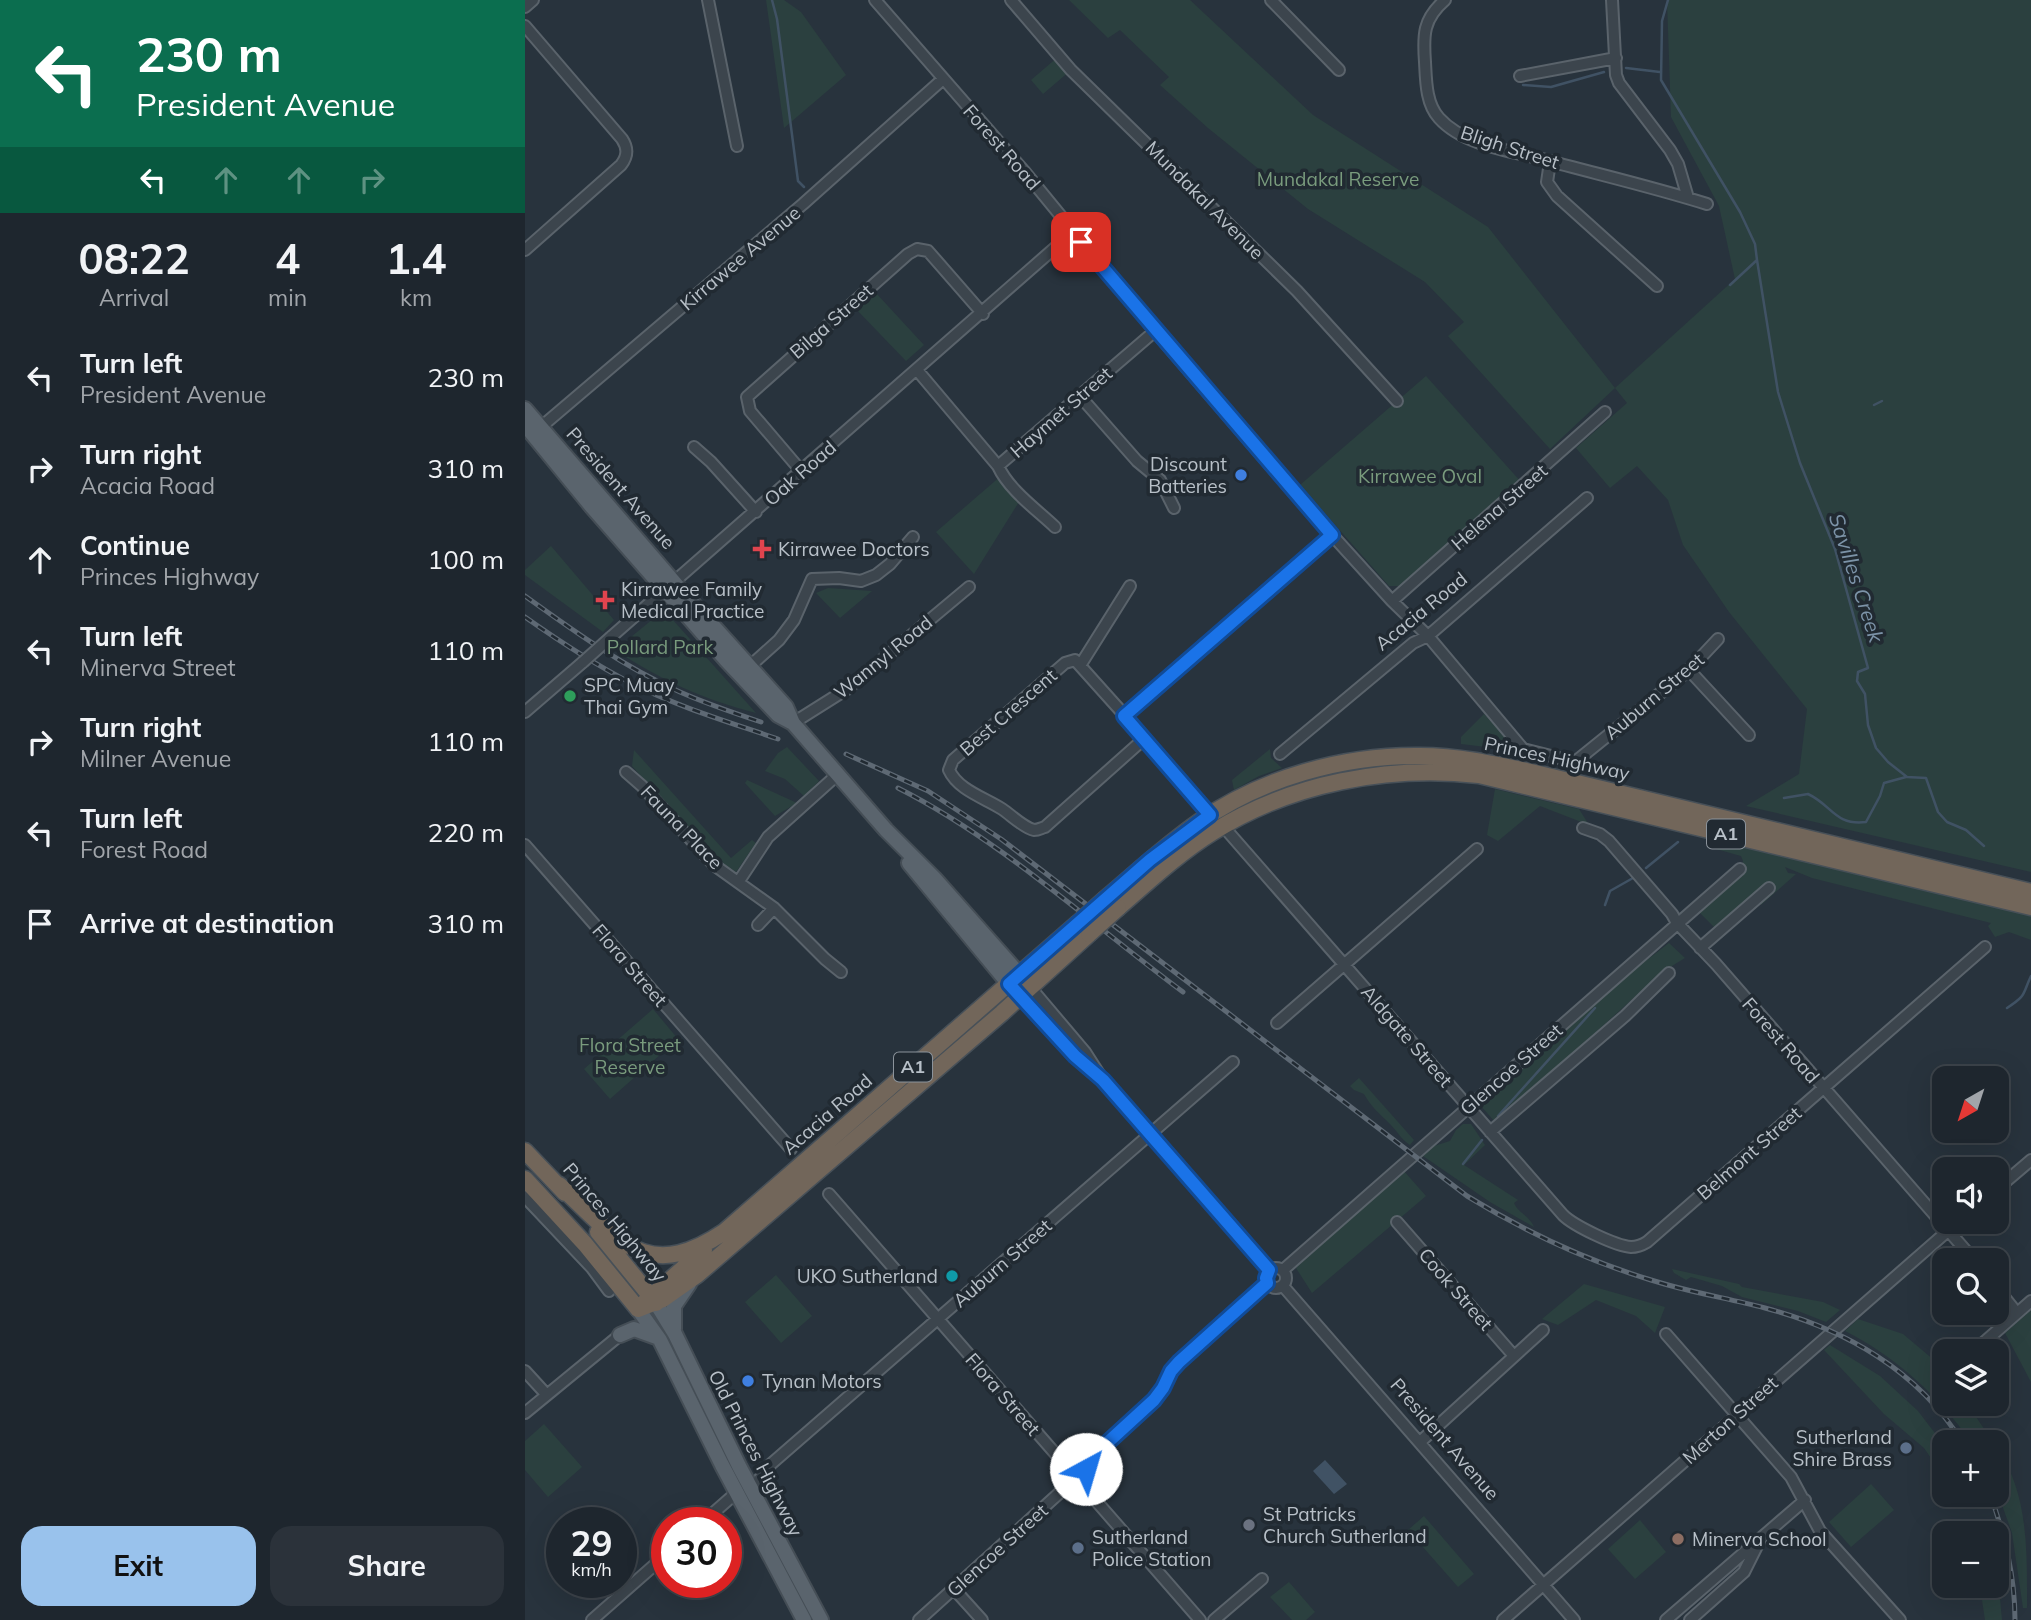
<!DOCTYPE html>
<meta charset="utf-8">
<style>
body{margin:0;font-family:Mulish,sans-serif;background:#2b323a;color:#f1f3f6;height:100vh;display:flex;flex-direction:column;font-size:26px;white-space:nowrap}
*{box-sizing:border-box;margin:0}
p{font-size:23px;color:#a1a5aa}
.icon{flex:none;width:38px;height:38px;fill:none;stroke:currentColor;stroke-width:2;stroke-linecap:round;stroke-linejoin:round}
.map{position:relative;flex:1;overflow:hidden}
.details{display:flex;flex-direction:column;background:#1e262e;width:525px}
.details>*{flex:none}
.hud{background:#0b6e4f;color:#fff;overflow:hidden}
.needle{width:46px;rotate:219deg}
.fabs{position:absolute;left:1407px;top:1066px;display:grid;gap:14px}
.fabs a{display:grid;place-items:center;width:77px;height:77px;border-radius:14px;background:#1e262e;box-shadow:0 7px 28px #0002,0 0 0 2px #3c434a;font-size:35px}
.speed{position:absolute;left:21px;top:1507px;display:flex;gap:14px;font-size:35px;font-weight:700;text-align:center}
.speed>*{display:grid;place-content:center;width:91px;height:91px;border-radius:50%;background:#1e262e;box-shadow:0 7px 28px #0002,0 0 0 2px #3c434a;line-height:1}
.speed small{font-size:18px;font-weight:400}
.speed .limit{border:10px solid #d22;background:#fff;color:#111}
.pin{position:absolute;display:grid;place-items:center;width:60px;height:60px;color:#fff;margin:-30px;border-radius:14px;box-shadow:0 4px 10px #0006}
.me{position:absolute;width:77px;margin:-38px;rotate:39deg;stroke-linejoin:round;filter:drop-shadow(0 0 5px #0008)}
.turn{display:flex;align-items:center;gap:24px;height:147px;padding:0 21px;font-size:32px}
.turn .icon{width:91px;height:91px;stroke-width:2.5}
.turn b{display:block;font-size:49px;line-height:60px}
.lanes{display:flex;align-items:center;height:66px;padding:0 21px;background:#0003;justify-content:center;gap:35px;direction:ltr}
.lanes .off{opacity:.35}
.eta{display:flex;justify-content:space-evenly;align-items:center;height:119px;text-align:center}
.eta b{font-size:42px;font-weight:700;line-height:49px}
.button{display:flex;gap:14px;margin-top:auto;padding:14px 21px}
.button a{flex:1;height:80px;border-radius:21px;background:#99c2ec;color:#111;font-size:28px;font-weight:700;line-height:80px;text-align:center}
.button a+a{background:#2b323a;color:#f1f3f6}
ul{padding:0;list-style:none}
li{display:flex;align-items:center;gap:21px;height:91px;padding:0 21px}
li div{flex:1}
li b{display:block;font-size:26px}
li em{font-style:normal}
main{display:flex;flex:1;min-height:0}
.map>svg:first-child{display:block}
.green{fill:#2b403f}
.water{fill:#405264}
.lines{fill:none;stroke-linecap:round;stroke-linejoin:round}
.stream{stroke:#405264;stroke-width:2.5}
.minor-casing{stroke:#5a636b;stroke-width:14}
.major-casing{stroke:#454e56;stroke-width:18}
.highway-casing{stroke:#475058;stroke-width:19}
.minor{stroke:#3c454d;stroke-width:10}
.major{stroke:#5a646d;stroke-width:14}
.highway{stroke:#72665a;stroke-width:16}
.rail-casing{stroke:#5e6974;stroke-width:5}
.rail{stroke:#212a32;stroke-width:2.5;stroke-dasharray:8;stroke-linecap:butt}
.minor-bridge-casing{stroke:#5a636b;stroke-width:14;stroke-linecap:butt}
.highway-bridge-casing{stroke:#475058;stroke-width:19;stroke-linecap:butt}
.minor-bridge{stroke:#3c454d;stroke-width:10}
.highway-bridge{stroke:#72665a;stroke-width:16}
.route-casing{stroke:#114b97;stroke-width:18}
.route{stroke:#1a73e8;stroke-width:12}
.shop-dot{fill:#3f7fe0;stroke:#212a32;stroke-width:2.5}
.health-dot{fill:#e0444e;stroke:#212a32;stroke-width:2.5}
.leisure-dot{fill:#2e9e5b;stroke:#212a32;stroke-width:2.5}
.culture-dot{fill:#0f9aa8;stroke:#212a32;stroke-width:2.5}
.service-dot{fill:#5c6f8a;stroke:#212a32;stroke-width:2.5}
.worship-dot{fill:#6b7280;stroke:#212a32;stroke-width:2.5}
.education-dot{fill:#8d6e63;stroke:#212a32;stroke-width:2.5}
.labels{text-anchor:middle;stroke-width:7;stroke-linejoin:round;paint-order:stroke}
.shield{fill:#212a32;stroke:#8b939b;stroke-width:2}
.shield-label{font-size:18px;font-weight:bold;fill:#b8c0c8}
.street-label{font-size:19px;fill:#b8c0c8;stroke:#212a32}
.park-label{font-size:19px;fill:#799b7d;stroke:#212a32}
.poi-label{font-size:19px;fill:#b8c0c8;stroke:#212a32;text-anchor:start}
.water-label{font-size:21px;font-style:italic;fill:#7c93a8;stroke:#212a32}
</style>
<main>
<section class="details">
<div class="hud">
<div class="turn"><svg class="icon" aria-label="left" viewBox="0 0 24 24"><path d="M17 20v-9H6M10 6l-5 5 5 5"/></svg><div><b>230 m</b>President Avenue</div></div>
<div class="lanes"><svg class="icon" aria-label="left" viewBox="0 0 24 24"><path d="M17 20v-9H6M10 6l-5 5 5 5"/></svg><svg class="icon off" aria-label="ahead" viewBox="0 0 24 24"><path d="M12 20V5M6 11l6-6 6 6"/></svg><svg class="icon off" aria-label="ahead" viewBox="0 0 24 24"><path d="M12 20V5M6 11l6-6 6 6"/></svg><svg class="icon off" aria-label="right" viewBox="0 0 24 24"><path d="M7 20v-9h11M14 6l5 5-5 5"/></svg></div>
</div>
<div class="eta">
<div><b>08:22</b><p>Arrival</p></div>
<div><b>4</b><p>min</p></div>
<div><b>1.4</b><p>km</p></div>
</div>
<ul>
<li><svg class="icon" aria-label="left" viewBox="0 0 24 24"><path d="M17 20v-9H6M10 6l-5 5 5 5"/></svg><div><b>Turn left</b><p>President Avenue</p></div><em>230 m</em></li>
<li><svg class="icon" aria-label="right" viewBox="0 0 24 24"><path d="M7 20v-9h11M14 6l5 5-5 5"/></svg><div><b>Turn right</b><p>Acacia Road</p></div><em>310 m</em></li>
<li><svg class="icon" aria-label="ahead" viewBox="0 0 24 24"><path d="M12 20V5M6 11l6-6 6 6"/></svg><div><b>Continue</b><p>Princes Highway</p></div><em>100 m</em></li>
<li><svg class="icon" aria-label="left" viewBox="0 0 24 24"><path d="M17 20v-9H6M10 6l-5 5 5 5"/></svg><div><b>Turn left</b><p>Minerva Street</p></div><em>110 m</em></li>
<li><svg class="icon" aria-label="right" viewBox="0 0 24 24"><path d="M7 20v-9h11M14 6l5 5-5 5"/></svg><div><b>Turn right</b><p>Milner Avenue</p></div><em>110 m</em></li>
<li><svg class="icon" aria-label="left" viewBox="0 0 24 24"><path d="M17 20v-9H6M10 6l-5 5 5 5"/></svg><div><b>Turn left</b><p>Forest Road</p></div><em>220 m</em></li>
<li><svg class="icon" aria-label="arrive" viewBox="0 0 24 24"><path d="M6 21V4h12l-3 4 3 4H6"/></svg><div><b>Arrive at destination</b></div><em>310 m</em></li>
</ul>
<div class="button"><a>Exit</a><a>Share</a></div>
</section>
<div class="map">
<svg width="1506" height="1620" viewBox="0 0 1506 1620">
<rect width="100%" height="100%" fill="#28333d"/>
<!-- green -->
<path class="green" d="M241,0H259L276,12L321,75L259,128Z
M544,0H665L788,115L963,227L1090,388L1210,279L1194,206L1146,117L1142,0H1506V872L1221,806L1274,774L1282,709L1204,612L1158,545L1143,500L1112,466L1085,488L1051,448L1102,403L1090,388L1025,449L923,336L939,322L900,282L783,209L683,128L635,85L644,77L595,30L583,38Z
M534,56L546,70L518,94L506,80Z
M350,292L399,345L381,361L330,308Z
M901,376L997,483L874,586H864L775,485Z
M477,475L497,497L449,574L411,532Z
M26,546L89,620L78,632L0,575V570Z
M303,588L347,591L315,618L291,593Z
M139,610L231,713C177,699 136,680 90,650Z
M959,714L995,751L936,744V737Z
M262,747L294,781L279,796L260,779L240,771L253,753Z
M745,749L746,758L757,768L734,776L709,790L707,780Z
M109,750L206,858L227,840L231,843L211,872L192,860L107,766Z
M222,780L272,803L250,816L220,783Z
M970,789L1054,809L1064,825L1015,806L973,841L962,835Z
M1183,837L1506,915V940L1484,932L1470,937L1463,926L1466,923L1287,878L1260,867L1263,873L1271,874L1236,905L1235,899L1251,885L1246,884L1191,929L1173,911L1207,879L1218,876V861L1216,856L1191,849Z
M1144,943L1160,958L1137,972L971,1123L955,1105L1109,970Z
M128,1009L153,1039L85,1099L59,1069Z
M834,1078L889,1140L885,1145C875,1138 873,1132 865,1124C855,1114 846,1107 839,1094L829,1090L825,1086Z
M938,1124H946L960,1145L939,1165L993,1200L989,1203C993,1213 1005,1216 1009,1227L965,1202L898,1156L909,1146L925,1141L931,1130Z
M878,1170L901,1196L787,1293L771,1268Z
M1147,1269L1214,1284L1217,1287L1298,1302L1315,1310L1301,1322L1273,1311L1217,1297L1197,1286L1166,1277L1161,1280L1149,1273Z
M251,1275L287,1316L256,1343L220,1302Z
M1059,1284L1140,1307L1130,1333L1111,1316L1071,1300L1033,1325L1017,1319Z
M1506,1310V1382L1480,1333Z
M1333,1319L1378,1334L1416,1366L1419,1364V1404H1449L1445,1408L1468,1442H1446C1413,1395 1371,1357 1320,1331Z
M1305,1345L1355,1376L1393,1411L1419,1445V1477L1399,1448L1359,1414L1299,1350Z
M19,1424L57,1467L23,1497L0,1470V1441Z
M1472,1447C1504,1495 1502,1552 1502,1608H1498L1487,1533L1472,1491Z
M1346,1484L1369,1510L1326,1547L1304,1522Z
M899,1516L949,1574L933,1587L883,1530Z
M1115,1520L1141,1552L1110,1579L1083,1549Z
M1472,1565L1477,1620H1460L1457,1600L1466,1598L1464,1586H1472Z
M764,1582L790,1612L781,1620H767L745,1597Z"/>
<!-- water -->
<path class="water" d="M800,1460L822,1484L809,1494L788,1471Z"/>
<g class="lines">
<!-- stream -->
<path class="stream" d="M247,0L252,19L273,181L279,187
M1143,0L1137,21L1136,80L1215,212L1230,244L1232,260L1205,285
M1101,68L1135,72
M998,85L1026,87L1079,72
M1232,260L1253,392L1275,463L1310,549L1343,668L1333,672L1332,681L1340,694L1343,725L1351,748L1363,762L1382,777L1401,778L1413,812L1422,822L1441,830L1459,846
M1349,405L1357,401
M1259,798L1283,794C1307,805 1310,826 1341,822L1355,796L1359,783L1381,777
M1121,868L1153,842
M1080,905L1085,891L1108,878
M1482,1008C1502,995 1497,995 1506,976
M973,1116L1070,1008
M938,1164L957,1140"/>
<!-- minor casing -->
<g class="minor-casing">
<path id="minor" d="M183,0L212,146
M350,0L499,171L630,331L770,494L867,601L903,636L998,749L1050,762L1164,670L1193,639
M486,0L546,70L772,291L872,401
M746,0L814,70
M920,0C898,19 898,35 900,62C901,81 901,104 914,118C938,145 985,151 1017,159C1072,174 1128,187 1182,204
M1087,0L1091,75L1094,83L1145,150L1153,164L1163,198
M0,7L8,0
M0,26L97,139C103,148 103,156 96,165L0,250
M995,76L1091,58
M1025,162L1022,182L1032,196L1132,286
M392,370L473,466L630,331
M554,395L612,461L635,480L649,508
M9,429L16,427L278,204L418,79
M169,447L186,462L231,512
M473,466C484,490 511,509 530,527
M277,472L225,411L222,397L383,254L392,249L403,251L458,314
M867,601L1080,412
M86,637L548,232
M556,664L605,586
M224,667L254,640L269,620L287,579L314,578L336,581L351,575L365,564L388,537
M1164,670L1224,735
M0,712L58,662
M599,716L807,535
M268,723L322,689L444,587
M620,738L520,827C516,828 514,830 509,830C499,828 486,815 477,809C460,798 433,790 424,770L428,760L540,663L550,660L620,738L685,815
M755,754L888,643L903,636L1062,498
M101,772L117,786L189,865L249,908L300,959L316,972
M698,826L1038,1215C1049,1226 1091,1246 1106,1247C1112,1247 1117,1245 1122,1242L1460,947
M1058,828L1075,834L1084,841L1147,914L1152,923L1191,964L1449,1260
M0,845L266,1149
M214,881L243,837L312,775
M233,925L249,908
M1175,948L1244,888
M505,987L560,1052L578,1080L744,1270
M496,995L550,1056L567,1071
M752,1023L952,849
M965,1132L1100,1016L1144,973
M1472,1189L1506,1160
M304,1194L542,1467
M0,1197L67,1268L84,1291
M872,1222L989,1356
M741 1278a10 10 0 1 1 20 0a10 10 0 1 1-20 0Z
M758,1270L1215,869
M758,1286L1049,1620
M1472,1288L1492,1313
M1141,1334L1266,1477L1295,1531L1375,1620
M1449,1351L1506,1301
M0,1371L21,1394
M0,1413L95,1335
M895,1442L1018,1330
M537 1477a13 13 0 1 1 26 0a13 13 0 1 1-26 0Z
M557,1466L629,1400C640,1388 643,1374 654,1362L742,1283
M559,1487L675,1620
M230,1497L233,1481L246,1464L708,1062
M178,1522L211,1493
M429,1589L457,1620
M67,1620L142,1554
M394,1620L541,1487
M689,1620L737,1579
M978,1620L1433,1222
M1141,1620L1280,1500
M1165,1620L1219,1572L1234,1542"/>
</g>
<!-- major casing -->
<g class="major-casing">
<path id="major" d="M0,409L155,589L261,707L268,723L361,830L409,878L494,974
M0,425L67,507L201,660L253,715L268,723
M384,863L483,983
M131,1303L150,1334L214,1466L296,1620
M113,1309L135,1340L197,1465L279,1620
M149,1329V1306L164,1284
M95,1335L109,1329L131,1337"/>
</g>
<!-- highway casing -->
<g class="highway-casing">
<path id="highway" d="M580,899C611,873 641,845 674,822C737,778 818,755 895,756C932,756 969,764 1006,772L1506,892
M593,908C623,882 654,853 688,832C766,783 863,765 954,775L1506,907
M0,1151L40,1193
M0,1179L60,1244L113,1309
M34,1185C92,1238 120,1285 199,1232L552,924
M73,1232L131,1303
M120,1302L179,1250
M113,1309L138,1299L172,1275L477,1013L564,934"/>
</g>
<!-- minor -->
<use href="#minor" class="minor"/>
<!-- major -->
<use href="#major" class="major"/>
<!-- highway -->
<use href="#highway" class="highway"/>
<!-- rail casing -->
<g class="rail-casing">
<path id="rail" d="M0,596C50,632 99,667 155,692C182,704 209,713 236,722
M0,617C34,641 69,664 106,683C153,707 204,722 253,739
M321,754L403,791L476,839L942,1196C1001,1232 1060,1260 1126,1280C1163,1292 1202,1298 1240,1308C1319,1329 1393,1370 1437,1442
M373,788C476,840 565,923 658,992
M1465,1494C1480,1536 1490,1576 1490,1620"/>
</g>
<!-- rail -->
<use href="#rail" class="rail"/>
<!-- minor-bridge casing -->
<g class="minor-bridge-casing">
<path id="minor-bridge" d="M58,662L86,637"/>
</g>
<!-- highway-bridge casing -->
<g class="highway-bridge-casing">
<path id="highway-bridge" d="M552,924L580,899
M564,934L593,908"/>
</g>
<!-- minor-bridge -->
<use href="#minor-bridge" class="minor-bridge"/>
<!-- highway-bridge -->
<use href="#highway-bridge" class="highway-bridge"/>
</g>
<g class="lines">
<!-- route casing -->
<g class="route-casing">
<path id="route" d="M556,242L807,535L599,716L685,815L625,860L484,984L550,1056L578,1080L744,1270L741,1278L742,1283L654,1362L646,1371L638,1388L629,1400L557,1466L561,1469"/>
</g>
<!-- route -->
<use href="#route" class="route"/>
</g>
<!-- markers -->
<g class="shop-dot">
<circle cx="716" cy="475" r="7"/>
<circle cx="223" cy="1381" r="7"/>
</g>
<g class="health-dot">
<path d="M233.5 538.5h7v7h7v7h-7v7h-7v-7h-7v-7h7z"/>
<path d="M76.5 589.5h7v7h7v7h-7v7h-7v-7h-7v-7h7z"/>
</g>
<circle class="leisure-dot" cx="45" cy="696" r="7"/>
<circle class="culture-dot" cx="427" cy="1276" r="7"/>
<g class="service-dot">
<circle cx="1381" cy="1448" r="7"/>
<circle cx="553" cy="1548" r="7"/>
</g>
<circle class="worship-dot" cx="724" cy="1525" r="7"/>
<circle class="education-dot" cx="1153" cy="1539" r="7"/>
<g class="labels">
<!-- shield labels -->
<g class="shield">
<rect x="1182" y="819.5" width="38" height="29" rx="5"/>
<rect x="369" y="1052.5" width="38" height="29" rx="5"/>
</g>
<g class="shield-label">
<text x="1201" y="840">A1</text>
<text x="388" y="1073">A1</text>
</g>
<!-- street labels -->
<g class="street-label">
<text transform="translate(477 147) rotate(49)" y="7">Forest Road</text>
<text transform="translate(985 147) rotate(18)" y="7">Bligh Street</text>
<text transform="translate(680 200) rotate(45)" y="7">Mundakal Avenue</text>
<text transform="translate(215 258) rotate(-40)" y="7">Kirrawee Avenue</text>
<text transform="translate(306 321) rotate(-41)" y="7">Bilga Street</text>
<text transform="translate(536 412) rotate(-41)" y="7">Haymet Street</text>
<text transform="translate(275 473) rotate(-41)" y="7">Oak Road</text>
<text transform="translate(96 488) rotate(49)" y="7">President Avenue</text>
<text transform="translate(974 507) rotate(-41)" y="7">Helena Street</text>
<text transform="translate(896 611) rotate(-39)" y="7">Acacia Road</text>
<text transform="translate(358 657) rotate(-39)" y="7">Wannyl Road</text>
<text transform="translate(1129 696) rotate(-40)" y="7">Auburn Street</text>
<text transform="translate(483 712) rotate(-41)" y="7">Best Crescent</text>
<text transform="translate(1032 758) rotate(12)" y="7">Princes Highway</text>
<text transform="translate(157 827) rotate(46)" y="7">Fauna Place</text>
<text transform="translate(105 965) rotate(49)" y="7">Flora Street</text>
<text transform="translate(882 1036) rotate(49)" y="7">Aldgate Street</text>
<text transform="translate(1256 1040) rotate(49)" y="7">Forest Road</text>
<text transform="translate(986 1069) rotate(-41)" y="7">Glencoe Street</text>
<text transform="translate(302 1114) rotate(-41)" y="7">Acacia Road</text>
<text transform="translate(1224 1153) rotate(-41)" y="7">Belmont Street</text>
<text transform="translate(90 1222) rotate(50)" y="7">Princes Highway</text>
<text transform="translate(477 1263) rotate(-41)" y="7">Auburn Street</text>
<text transform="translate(931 1289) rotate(49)" y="7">Cook Street</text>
<text transform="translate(478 1394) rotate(49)" y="7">Flora Street</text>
<text transform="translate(1205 1420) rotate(-42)" y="7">Merton Street</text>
<text transform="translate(920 1439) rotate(49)" y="7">President Avenue</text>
<text transform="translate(231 1453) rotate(63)" y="7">Old Princes Highway</text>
<text transform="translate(472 1550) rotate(-42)" y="7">Glencoe Street</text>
</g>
<!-- park labels -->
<g class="park-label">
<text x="813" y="186">Mundakal Reserve</text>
<text x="895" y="483">Kirrawee Oval</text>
<text x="135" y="654">Pollard Park</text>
<text x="105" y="1052">Flora Street<tspan x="105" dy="22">Reserve</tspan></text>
</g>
<!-- poi labels -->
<g class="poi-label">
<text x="702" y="471" text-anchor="end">Discount<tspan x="702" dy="22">Batteries</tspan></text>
<text x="253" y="556">Kirrawee Doctors</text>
<text x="96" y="596">Kirrawee Family<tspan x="96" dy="22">Medical Practice</tspan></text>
<text x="59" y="692">SPC Muay<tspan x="59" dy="22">Thai Gym</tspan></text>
<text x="413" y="1283" text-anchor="end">UKO Sutherland</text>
<text x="237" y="1388">Tynan Motors</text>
<text x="1367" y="1444" text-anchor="end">Sutherland<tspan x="1367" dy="22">Shire Brass</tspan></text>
<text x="738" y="1521">St Patricks<tspan x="738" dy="22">Church Sutherland</tspan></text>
<text x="567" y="1544">Sutherland<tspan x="567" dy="22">Police Station</tspan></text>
<text x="1167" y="1546">Minerva School</text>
</g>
<!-- water labels -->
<g class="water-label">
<text transform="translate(1331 578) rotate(72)" y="7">Savilles Creek</text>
</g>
</g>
</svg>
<div class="fabs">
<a><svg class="needle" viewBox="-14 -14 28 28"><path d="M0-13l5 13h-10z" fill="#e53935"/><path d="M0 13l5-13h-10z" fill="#a1a5aa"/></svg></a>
<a><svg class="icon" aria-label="sound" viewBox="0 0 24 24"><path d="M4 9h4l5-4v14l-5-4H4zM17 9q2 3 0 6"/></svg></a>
<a><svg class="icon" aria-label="search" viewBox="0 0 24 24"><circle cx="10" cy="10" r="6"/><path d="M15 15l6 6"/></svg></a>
<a><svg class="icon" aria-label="layers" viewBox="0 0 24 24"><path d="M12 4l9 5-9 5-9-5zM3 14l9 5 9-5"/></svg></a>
<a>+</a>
<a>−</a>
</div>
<div class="speed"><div>29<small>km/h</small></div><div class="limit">30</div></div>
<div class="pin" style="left:556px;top:242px;background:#d93025"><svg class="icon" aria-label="arrive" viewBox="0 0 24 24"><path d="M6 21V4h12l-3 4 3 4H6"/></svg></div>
<svg class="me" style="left:561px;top:1469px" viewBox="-20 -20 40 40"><circle r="19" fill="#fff"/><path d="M0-13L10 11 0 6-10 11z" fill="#1a73e8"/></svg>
</div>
</main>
